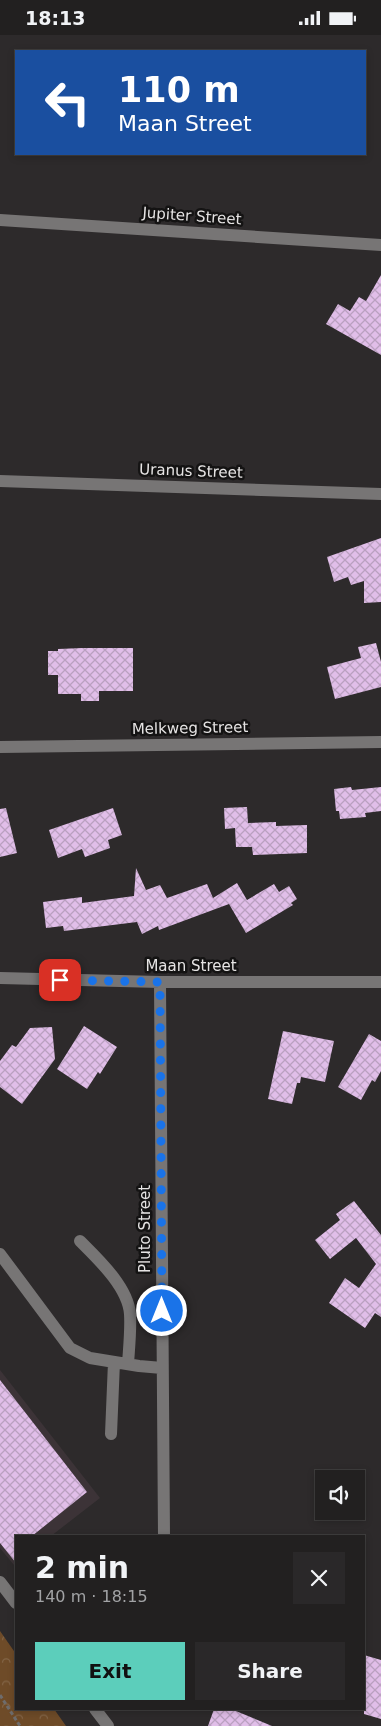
<!DOCTYPE html>
<meta charset="utf-8">
<style>
body{margin:0;font-family:"DejaVu Sans",sans-serif;background:#2a2829;color:#f1f3f6;height:100vh;display:flex;flex-direction:column;font-size:19px;white-space:nowrap}
*{box-sizing:border-box;margin:0}
p{font-size:16px;color:#a2a3a5}
.icon{flex:none;width:28px;height:28px;fill:none;stroke:currentColor;stroke-width:2;stroke-linecap:round;stroke-linejoin:round}
.map{position:relative;flex:1;overflow:hidden}
.side{position:absolute;left:15px;top:1500px;width:350px;height:175px;display:flex;flex-direction:column;background:#222020;border-radius:0px;box-shadow:0 2px 8px #0003,0 0 0 1px #3f3e3e}
.side>*{flex:none}
.top-card{position:absolute;left:15px;top:15px;width:351px;height:105px;border-radius:0px;box-shadow:0 2px 8px #0003,0 0 0 1px #3f3e3e;background:#1a4fa0;color:#fff;overflow:hidden}
.buttons{position:absolute;left:315px;top:1435px;display:grid;gap:10px}
.buttons a{display:grid;place-items:center;width:50px;height:50px;border-radius:0px;background:#222020;box-shadow:0 2px 8px #0003,0 0 0 1px #3f3e3e;font-size:25px}
.pin{position:absolute;display:grid;place-items:center;width:42px;height:42px;color:#fff;margin:-21px;border-radius:10px;box-shadow:0 2px 8px #0006}
.me{position:absolute;width:55px;margin:-28px;rotate:0deg;stroke-linejoin:round;filter:drop-shadow(0 0 4px #0008)}
.turn{display:flex;align-items:center;gap:18px;height:105px;padding:0 20px;font-size:22px}
.turn .icon{width:65px;height:65px;stroke-width:2.5}
.turn b{display:block;font-size:35px;line-height:42px}
.round{display:grid;place-items:center;flex:none;width:52px;height:52px;border-radius:0px;background:#2a2829}
.headline{display:flex;align-items:center;justify-content:space-between;height:85px;padding:0 20px}
h1{font-size:30px;font-weight:700;line-height:38px}
.cta{display:flex;gap:10px;margin-top:auto;padding:10px 20px}
.cta a{flex:1;height:58px;border-radius:0px;background:#5ccebb;color:#111;font-size:20px;font-weight:700;line-height:58px;text-align:center}
.cta a+a{background:#2a2829;color:#f1f3f6}
.status{display:flex;justify-content:space-between;align-items:center;height:35px;padding:0 25px;background:#222020;direction:ltr}
.status svg{height:14px;fill:currentColor}
.map>svg:first-child{display:block}
.built{fill:#3c3337}
.park{fill:url(#park-crowns)}
.building{fill:url(#building-cross-hatch)}
.lines{fill:none;stroke-linecap:round;stroke-linejoin:round}
.path{stroke:#6e6c6c;stroke-width:3;stroke-dasharray:4 2.5;stroke-linecap:butt}
.minor{stroke:#777575;stroke-width:12}
.route{stroke:#1a73e8;stroke-width:9;stroke-dasharray:0 16.2}
.labels{text-anchor:middle;stroke-width:5;stroke-linejoin:round;paint-order:stroke}
.street-label{font-size:15px;fill:#e6e4e4;stroke:#141313}
</style>
<div class="status"><b>18:13</b><svg viewBox="0 0 49 12"><path d="M0 12V9h3v3zM5 12V6h3v6zM10 12V3h3v9zM15 12V0h3v12zM26 1h20v11H26zM47 4h2v5h-2z"/></svg></div>
<div class="map">
<svg width="381" height="1691" viewBox="0 0 381 1691">
<defs>
<pattern id="park-crowns" width="20" height="18" patternUnits="userSpaceOnUse" patternTransform="scale(1.25)"><rect width="20" height="18" fill="#6e4b28"/><path d="M2 6a3 3 0 1 1 6 0M12 15a3 3 0 1 1 6 0" fill="none" stroke="#836547"/></pattern>
<pattern id="building-cross-hatch" width="8" height="8" patternUnits="userSpaceOnUse" patternTransform="scale(1.25)"><rect width="8" height="8" fill="#e1bee9"/><path d="M0 0l8 8M0 8l8-8" fill="none" stroke="#baa0c0"/></pattern>
</defs>
<rect width="100%" height="100%" fill="#2d2a2b"/>
<!-- built -->
<path class="built" d="M0,1335L100,1463L51,1501H16V1528L14,1530L0,1513Z"/>
<!-- park -->
<path class="park" d="M0,1596L16,1619V1674H54L66,1691H0Z"/>
<!-- building -->
<path class="building" d="M381,240V320L326,289L338,269L350,276L359,262L366,266Z
M381,503V567L364,568V546L351,550L348,542L334,547L327,522Z
M376,608L381,627V652L335,664L327,632L361,623L358,612Z
M82,613H133V656H99V666H81V659H58V640H48V616H58V614Z
M351,752L352,755L381,752V776L365,778L366,782L340,784L339,776H336L334,754Z
M247,772L248,788L276,787V791L307,790V818L253,820L252,812H236L235,793L225,794L224,773Z
M6,773L17,818L0,822V774Z
M113,773L122,800L108,805L110,813L85,822L82,814L58,823L49,795Z
M136,833L146,855L160,850L167,863L207,849L213,863L237,848L247,865L274,849L279,857L289,851L297,864L291,868L293,870L246,898L229,869L159,895L158,891L142,899L137,887L64,896L63,891L46,893L43,867L82,862V868L134,861Z
M84,991L117,1012L100,1039L98,1037L87,1054L57,1034Z
M52,992L55,1024L22,1069L0,1052V1026L12,1010L16,1012L30,993Z
M283,996L334,1006L325,1047L301,1042L300,1048H297L292,1069L268,1064Z
M369,999L381,1006V1036L375,1047L372,1045L361,1065L338,1052Z
M354,1166L381,1200V1282L375,1278L365,1293L329,1268L345,1243L359,1253L376,1229L356,1203L330,1224L315,1205L340,1185L336,1179Z
M0,1345L87,1457L32,1501H16V1528L0,1508Z
M364,1620L381,1625V1684L364,1679Z
M214,1674H231L272,1691H208Z"/>
<g class="lines">
<!-- path -->
<path class="path" d="M0,1660L20,1691"/>
<!-- minor -->
<path class="minor" d="M0,185L381,210
M0,446L381,459
M0,712L381,707
M0,943L160,947H381
M160,947L164,1501
M80,1206C98,1224 128,1252 130,1279C131,1295 129,1313 128,1329
M0,1219L70,1313L90,1323L139,1331L162,1333
M111,1399L114,1327
M0,1547L16,1568
M95,1674L108,1691"/>
</g>
<g class="lines">
<!-- route -->
<path class="route" d="M60,945L160,947L162,1276"/>
</g>
<g class="labels">
<!-- street labels -->
<g class="street-label">
<text transform="translate(192 181) rotate(4)" y="5">Jupiter Street</text>
<text transform="translate(191 436) rotate(2)" y="5">Uranus Street</text>
<text transform="translate(190 693) rotate(-1)" y="5">Melkweg Street</text>
<text x="191" y="936">Maan Street</text>
<text transform="translate(145 1194) rotate(-90)" y="5">Pluto Street</text>
</g>
</g>
</svg>
<div class="buttons">
<a><svg class="icon" aria-label="sound" viewBox="0 0 24 24"><path d="M4 9h4l5-4v14l-5-4H4zM17 9q2 3 0 6"/></svg></a>
</div>
<div class="pin" style="left:60px;top:945px;background:#d93025"><svg class="icon" aria-label="arrive" viewBox="0 0 24 24"><path d="M6 21V4h12l-3 4 3 4H6"/></svg></div>
<svg class="me" style="left:162px;top:1276px" viewBox="-20 -20 40 40"><circle r="17" fill="#1a73e8" stroke="#fff" stroke-width="3"/><path d="M0-11L8 9 0 5-8 9z" fill="#fff"/></svg>
<div class="top-card">
<div class="turn"><svg class="icon" aria-label="left" viewBox="0 0 24 24"><path d="M17 20v-9H6M10 6l-5 5 5 5"/></svg><div><b>110 m</b>Maan Street</div></div>
</div>
<section class="side">
<div class="headline"><div><h1>2 min</h1><p>140 m · 18:15</p></div><a class="round"><svg class="icon" aria-label="close" viewBox="0 0 24 24"><path d="M6 6l12 12M18 6L6 18"/></svg></a></div>
<div class="cta"><a>Exit</a><a>Share</a></div>
</section>
</div>
